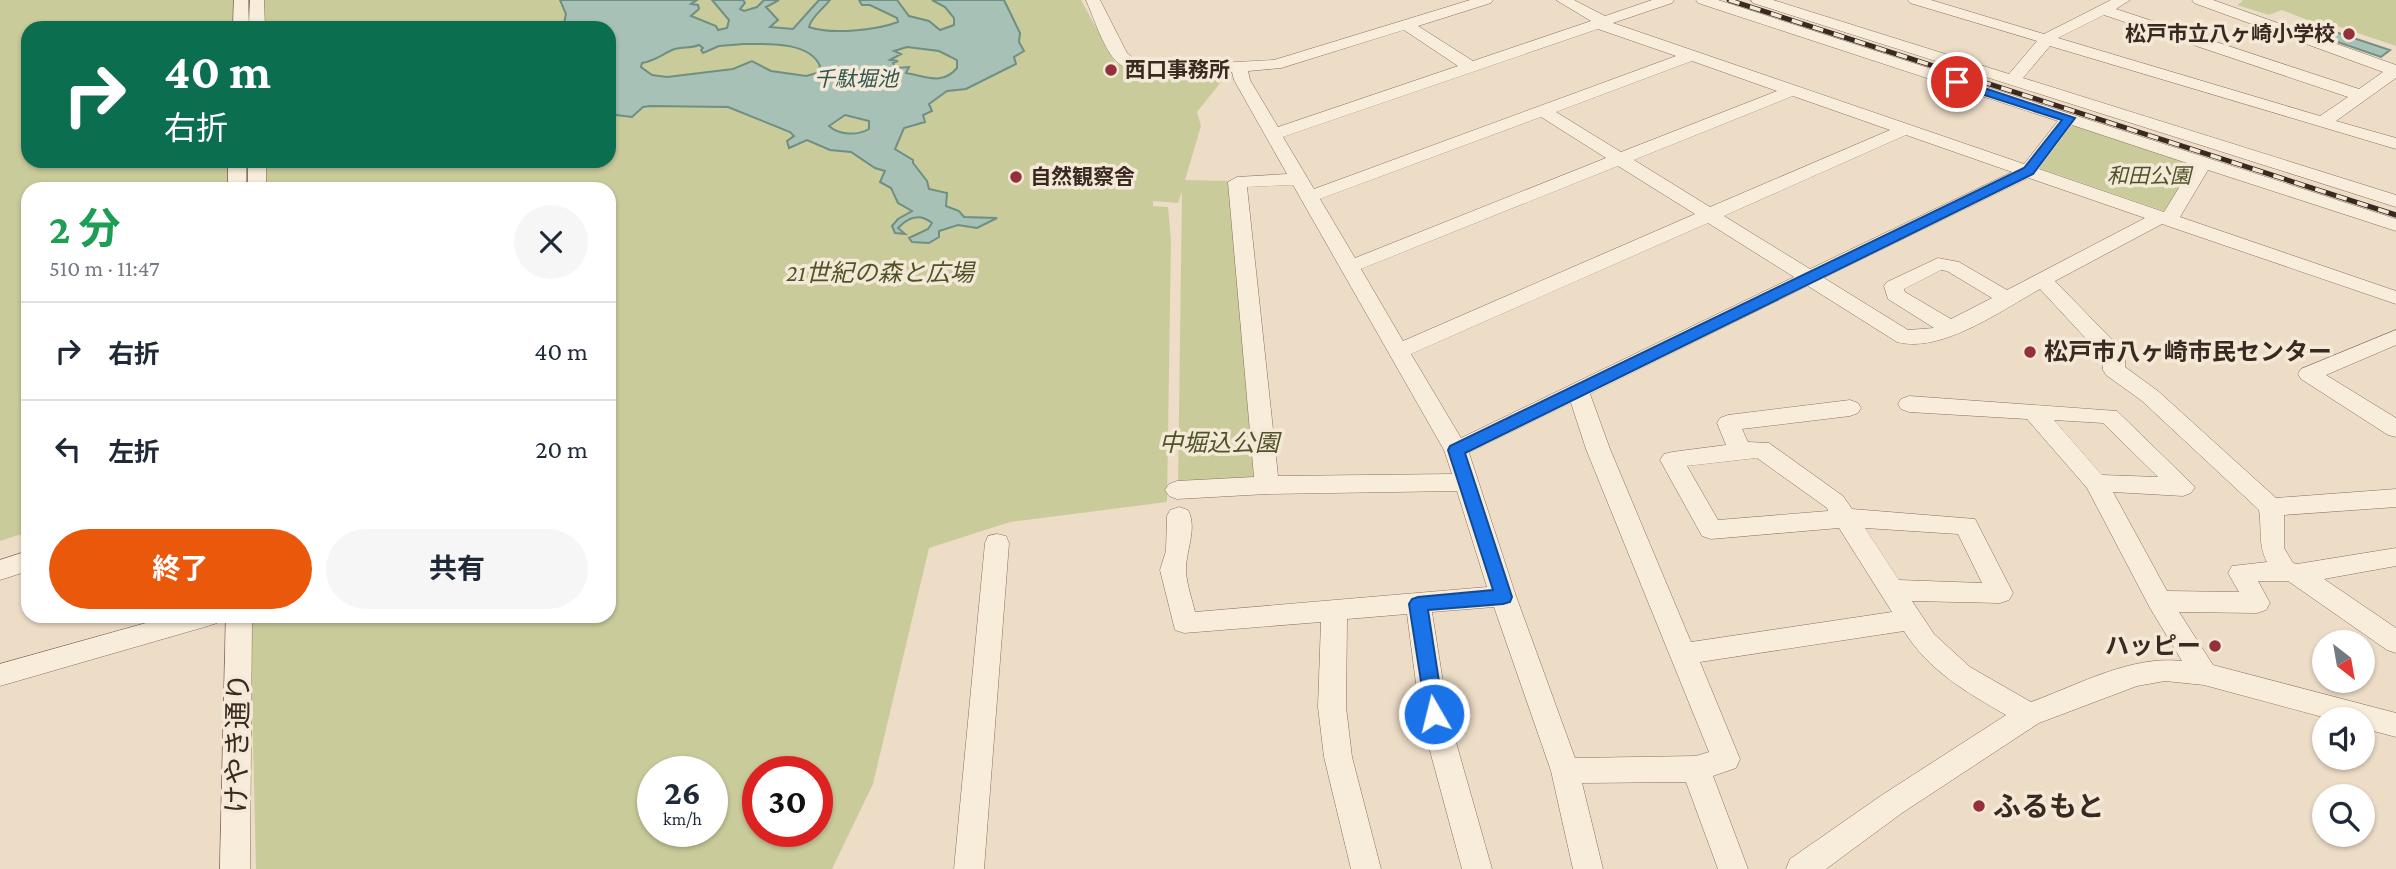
<!DOCTYPE html>
<html lang="ja">
<meta charset="utf-8">
<style>
body{margin:0;font-family:"Crimson Pro","Noto Sans JP",serif;background:#f6f6f7;color:#1f2937;height:100vh;display:flex;flex-direction:column;font-size:26px;white-space:nowrap}
*{box-sizing:border-box;margin:0}
p{font-size:23px;color:#747a83}
.icon{flex:none;width:38px;height:38px;fill:none;stroke:currentColor;stroke-width:2;stroke-linecap:round;stroke-linejoin:round}
.map{position:relative;flex:1;overflow:hidden}
.panel{position:absolute;left:21px;top:182px;width:595px;height:441px;display:flex;flex-direction:column;background:#fff;border-radius:21px;box-shadow:0 2px 5px #0004}
.panel>*{flex:none}
.hud{position:absolute;left:21px;top:21px;width:595px;height:147px;border-radius:21px;box-shadow:0 2px 5px #0004;background:#0b6e4f;color:#fff;overflow:hidden}
.needle{width:46px;rotate:149deg}
.controls{position:absolute;left:2312px;top:630px;display:grid;gap:14px}
.controls a{display:grid;place-items:center;width:63px;height:63px;border-radius:50%;background:#fff;box-shadow:0 2px 5px #0004;font-size:35px}
.speed{position:absolute;left:637px;top:756px;display:flex;gap:14px;font-size:35px;font-weight:700;text-align:center}
.speed>*{display:grid;place-content:center;width:91px;height:91px;border-radius:50%;background:#fff;box-shadow:0 2px 5px #0004;line-height:1}
.speed small{font-size:18px;font-weight:400}
.speed .limit{border:10px solid #d22;background:#fff;color:#111}
.pin{position:absolute;display:grid;place-items:center;width:60px;height:60px;color:#fff;margin:-30px;border:4px solid #fff;border-radius:50%;box-shadow:0 2px 7px #0007}
.me{position:absolute;width:77px;margin:-38px;rotate:352deg;stroke-linejoin:round;filter:drop-shadow(0 0 5px #0008)}
.turn{display:flex;align-items:center;gap:24px;height:147px;padding:0 28px;font-size:32px}
.turn .icon{width:91px;height:91px;stroke-width:2.5}
.turn b{display:block;font-size:49px;line-height:60px}
.round{display:grid;place-items:center;flex:none;width:74px;height:74px;border-radius:37px;background:#f6f6f7}
.head{display:flex;align-items:center;justify-content:space-between;height:119px;padding:0 28px}
h1{font-size:42px;font-weight:700;line-height:52px;color:#1e9e55}
.button{display:flex;gap:14px;margin-top:auto;padding:14px 28px}
.button a{flex:1;height:80px;border-radius:42px;background:#ea580c;color:#fff;font-size:28px;font-weight:700;line-height:80px;text-align:center}
.button a+a{background:#f6f6f7;color:#1f2937}
ul{padding:0;list-style:none}
li{display:flex;align-items:center;gap:21px;height:98px;padding:0 28px;border-top:2px solid #e0e1e3}
li div{flex:1}
li b{display:block;font-size:26px}
li em{font-style:normal}
.map>svg:first-child{display:block}
.green{fill:#cacb9b;fill-rule:evenodd}
.water{fill:#a8c1b7;stroke:#6f8f83;stroke-width:2;fill-rule:evenodd}
.lines{fill:none;stroke-linecap:round;stroke-linejoin:round}
.minor-casing{stroke:#886f5d;stroke-width:1}
.minor{fill:#f8ecda;fill-rule:evenodd}
.rail-casing{stroke:#392920;stroke-width:5}
.rail{stroke:#f4e8d6;stroke-width:3.5;stroke-dasharray:11;stroke-linecap:butt}
.route{fill:#1a73e8;stroke:#114b97;stroke-width:2}
.poi-dot{fill:#94303b;stroke:#f4e8d6;stroke-width:2.5}
.labels{text-anchor:middle;stroke-width:7;stroke-linejoin:round;paint-order:stroke}
.far-poi-label{font-size:21px;font-weight:bold;fill:#392920;stroke:#f4e8d6;text-anchor:start}
.far-water-label{font-size:21px;font-style:italic;fill:#305851;stroke:#f4e8d6}
.far-park-label{font-size:21px;font-style:italic;fill:#4e5428;stroke:#f4e8d6}
.park-label{font-size:24px;font-style:italic;fill:#4e5428;stroke:#f4e8d6}
.poi-label{font-size:24px;font-weight:bold;fill:#392920;stroke:#f4e8d6;text-anchor:start}
.near-street-label{font-size:28px;fill:#392920;stroke:#f4e8d6}
.near-poi-label{font-size:28px;font-weight:bold;fill:#392920;stroke:#f4e8d6;text-anchor:start}
</style>
<div class="map">
<svg width="2396" height="869" viewBox="0 0 2396 869">
<rect width="100%" height="100%" fill="#edddc7"/>
<!-- green -->
<path class="green" d="M0,0H1081L1116,64L1161,77L1229,72L1197,112L1201,126L1185,180L1234,181L1265,484L1178,488L1182,192L1178,203L1153,201V206L1168,207L1171,240L1167,502L1010,522L929,548L873,784L832,869H256L250,616H609V189H28V532L0,541ZM28,28H609V161H28ZM653,772H712V831H653ZM758,772H817V831H758Z
M2241,0H2396V46L2322,21L2315,23L2282,10L2269,15L2237,5L2243,1Z
M2078,124L2187,160L2194,166L2164,211L2039,168L2071,126Z"/>
<!-- water -->
<path class="water" d="M560,0H697L691,4L698,5L699,9L691,16L716,26L718,30L727,28L729,20L712,0H743L745,3L740,9L744,11L757,7L764,0H779L766,7L778,20L770,27L793,29L819,0H830C824,8 811,17 809,27C831,35 877,30 898,22L897,18L870,5H862L859,0H897L909,16L929,21L940,30L954,25V18L945,7L932,0H1004L1020,33L1019,42L1024,51L1014,57L1016,64L966,89L947,91L929,104L932,111L923,115L925,122L904,128L895,149L913,160V163L927,181L929,189L947,193L946,206L959,211L964,217L997,218L977,228L958,225L939,231V237L929,243L912,242L909,238L928,229L932,223C920,213 908,217 898,228L905,234L895,233L892,226L898,219L912,211L898,203L891,188L880,182L885,171L875,168L851,152L830,150L807,140L789,148L787,141L794,136L790,132L728,107L650,106L643,107L632,117L616,115L612,107H609V92L613,86L609,83V28H563L566,14ZM744,44C767,44 809,41 820,66L817,73L806,76L771,71L752,61L733,69L667,77L652,75L641,67L642,63C654,61 660,56 670,51C678,46 690,49 699,45L703,48L701,50L703,53L719,46ZM907,47L939,51L957,60V68C942,86 926,76 906,73L909,67L895,68L893,63L898,61L890,60L901,54L894,51ZM845,115L869,121V129C857,136 839,135 829,126Z
M2329,30L2390,50L2381,57L2320,36Z"/>
<g class="lines">
<!-- minor casing -->
<g class="minor-casing">
<path id="minor" d="M234,0H248L249,28H233Z
M250,0H264L265,28H249Z
M1086,0H1100L1127,53L1140,64L1163,66L1274,60L1470,0H1493L1491,3L1418,26L1473,61L1591,21L1556,0H1574L1605,16L1652,0H1674L1672,3L1613,23L2024,164L2058,121L1698,3L1696,0H1718L2396,219V231L2208,170L2180,217L2396,291V304L2162,224L2055,281L2122,350L2125,355V367L2158,391L2276,498L2396,489V507L2284,515V548L2293,563L2297,564L2396,548V566L2324,579L2396,628V653L2387,650L2288,581H2258L2270,603L2266,610L2257,613L2179,612L2213,665L2396,713V737L2362,728V719H2330L2204,685L2165,681L2137,686L2039,723L1902,813L1826,869H1786L1790,859L1882,795L2006,715C1966,692 1929,671 1904,631L1700,662L1740,759L1736,768L1713,776L1748,869H1718L1686,782L1582,783L1603,869H1573L1551,771L1494,607L1432,612L1448,714L1492,869H1462L1420,714L1407,614L1347,619L1346,707L1352,757L1381,869H1351L1324,757L1318,707L1321,622L1184,633L1175,630L1160,570L1166,551L1167,516L1170,510L1179,507L1188,510C1198,529 1185,552 1186,572C1187,585 1192,599 1195,612L1487,587L1457,491L1267,494L1177,499L1169,496L1165,490L1169,484L1177,481L1254,477L1228,182L1237,177L1287,174L1234,80L1232,72C1199,74 1139,85 1115,60C1103,47 1093,16 1086,0ZM1598,29L1676,56L1314,189L1283,137ZM1404,30L1458,66L1278,127L1250,80L1248,71L1281,68ZM1692,61L1777,91L1621,152L1556,112ZM1793,96L1890,130L1710,207L1634,160ZM1541,117L1606,158L1355,258L1320,199ZM2072,125L2193,165L2164,212L2039,169ZM1906,135L2012,172L1810,269L1724,216ZM1618,166L1695,214L1403,341L1361,269ZM2029,178L2145,218L2007,290L1959,262L1938,258L1887,282L1884,286L1888,299L1934,328L1908,330L1824,278ZM1293,185L1444,450L1452,474L1278,476L1247,187ZM1708,223L1794,277L1461,438L1411,354ZM1941,270L1947,271L1992,298L1951,319L1905,292L1904,289ZM1808,286L1897,342C1941,354 2002,310 2040,289L2103,357V370L2106,375L2142,401L2259,510C2262,529 2258,545 2267,562L2232,566L2228,573L2239,592L2167,591L2113,492L2183,496L2191,493L2195,487L2117,411L1909,396L1901,399L1898,404L1901,409L1909,412L2027,419L2087,488L2150,608L2182,661C2131,655 2078,685 2031,702L1970,667L1934,634L1912,601L2000,603L2009,600L2013,593L1975,519L1852,509L1843,496L1769,443L1748,442L1742,429L1850,416L1858,413L1861,408L1858,403L1850,400L1728,415L1720,418L1717,423L1726,445L1672,452L1664,454L1660,460L1702,536L1711,539L1839,528L1892,612L1691,642L1610,449L1590,394ZM1571,403L1586,449L1709,752L1696,756L1575,758L1516,596L1469,453ZM2054,420L2103,423L2158,477L2102,475ZM1757,458L1827,508L1828,511L1718,520L1687,466ZM1865,528L1958,534L1982,583L1899,580Z
M1751,0H1773L2009,74L2037,41L1910,3L1908,0H1931L2044,34L2111,0H2130L2116,9L2359,89L2383,72L2194,3L2192,0H2213L2396,65V78L2336,121L2396,138V149L2050,46L2023,78L2396,195V207L1753,3ZM2104,15L2348,97L2320,116L2058,38Z
M228,161H246V189H228Z
M248,161H266V189H248Z
M2396,330V345L2326,375L2396,418V437L2388,435L2301,379L2298,374L2301,369Z
M997,534L1006,536L1009,543L984,869H954L985,543L988,536Z
M28,551V571L0,580V560Z
M171,616H221L217,623L208,626L0,686V664Z
M226,616H252L250,869H220Z"/>
</g>
<!-- minor -->
<use href="#minor" class="minor"/>
<!-- rail casing -->
<g class="rail-casing">
<path id="rail" d="M1729,0L2396,215"/>
</g>
<!-- rail -->
<use href="#rail" class="rail"/>
</g>
<!-- route -->
<path class="route" d="M1957,79L2075,118L2033,174L1465,453L1512,597L1510,602L1503,604L1428,610L1444,714L1441,720L1434,722L1427,720L1409,604L1412,599L1418,597L1493,590L1448,450L1450,446L2024,168L2062,120L1953,85L1951,82Z"/>
<!-- markers -->
<g class="poi-dot">
<circle cx="2349" cy="34" r="7"/>
<circle cx="1111" cy="70" r="7"/>
<circle cx="1016" cy="177" r="7"/>
<circle cx="2030" cy="352" r="7"/>
<circle cx="2215" cy="646" r="7"/>
<circle cx="1979" cy="806" r="7"/>
</g>
<g class="labels">
<!-- far-poi labels -->
<g class="far-poi-label">
<text x="2335" y="41" text-anchor="end">松戸市立八ヶ崎小学校</text>
<text x="1125" y="77">西口事務所</text>
<text x="1030" y="184">自然観察舎</text>
</g>
<!-- far-water labels -->
<g class="far-water-label">
<text x="856" y="86">千駄堀池</text>
</g>
<!-- far-park labels -->
<g class="far-park-label">
<text x="2149" y="183">和田公園</text>
</g>
<!-- park labels -->
<g class="park-label">
<text x="880" y="281">21世紀の森と広場</text>
<text x="1219" y="451">中堀込公園</text>
</g>
<!-- poi labels -->
<g class="poi-label">
<text x="2044" y="360">松戸市八ヶ崎市民センター</text>
<text x="2201" y="654" text-anchor="end">ハッピー</text>
</g>
<!-- near-street labels -->
<g class="near-street-label">
<text transform="translate(237 743) rotate(-89)" y="10">けやき通り</text>
</g>
<!-- near-poi labels -->
<g class="near-poi-label">
<text x="1993" y="816">ふるもと</text>
</g>
</g>
</svg>
<div class="controls">
<a><svg class="needle" viewBox="-14 -14 28 28"><path d="M0-13l5 13h-10z" fill="#e53935"/><path d="M0 13l5-13h-10z" fill="#747a83"/></svg></a>
<a><svg class="icon" aria-label="sound" viewBox="0 0 24 24"><path d="M4 9h4l5-4v14l-5-4H4zM17 9q2 3 0 6"/></svg></a>
<a><svg class="icon" aria-label="search" viewBox="0 0 24 24"><circle cx="10" cy="10" r="6"/><path d="M15 15l6 6"/></svg></a>
</div>
<div class="speed"><div>26<small>km/h</small></div><div class="limit">30</div></div>
<div class="pin" style="left:1957px;top:82px;background:#d93025"><svg class="icon" aria-label="arrive" viewBox="0 0 24 24"><path d="M6 21V4h12l-3 4 3 4H6"/></svg></div>
<svg class="me" style="left:1434px;top:714px" viewBox="-20 -20 40 40"><circle r="17" fill="#1a73e8" stroke="#fff" stroke-width="3"/><path d="M0-11L8 9 0 5-8 9z" fill="#fff"/></svg>
<div class="hud">
<div class="turn"><svg class="icon" aria-label="right" viewBox="0 0 24 24"><path d="M7 20v-9h11M14 6l5 5-5 5"/></svg><div><b>40 m</b>右折</div></div>
</div>
<section class="panel">
<div class="head"><div><h1>2 分</h1><p>510 m · 11:47</p></div><a class="round"><svg class="icon" aria-label="close" viewBox="0 0 24 24"><path d="M6 6l12 12M18 6L6 18"/></svg></a></div>
<ul>
<li><svg class="icon" aria-label="right" viewBox="0 0 24 24"><path d="M7 20v-9h11M14 6l5 5-5 5"/></svg><div><b>右折</b></div><em>40 m</em></li>
<li><svg class="icon" aria-label="left" viewBox="0 0 24 24"><path d="M17 20v-9H6M10 6l-5 5 5 5"/></svg><div><b>左折</b></div><em>20 m</em></li>
</ul>
<div class="button"><a>終了</a><a>共有</a></div>
</section>
</div>
